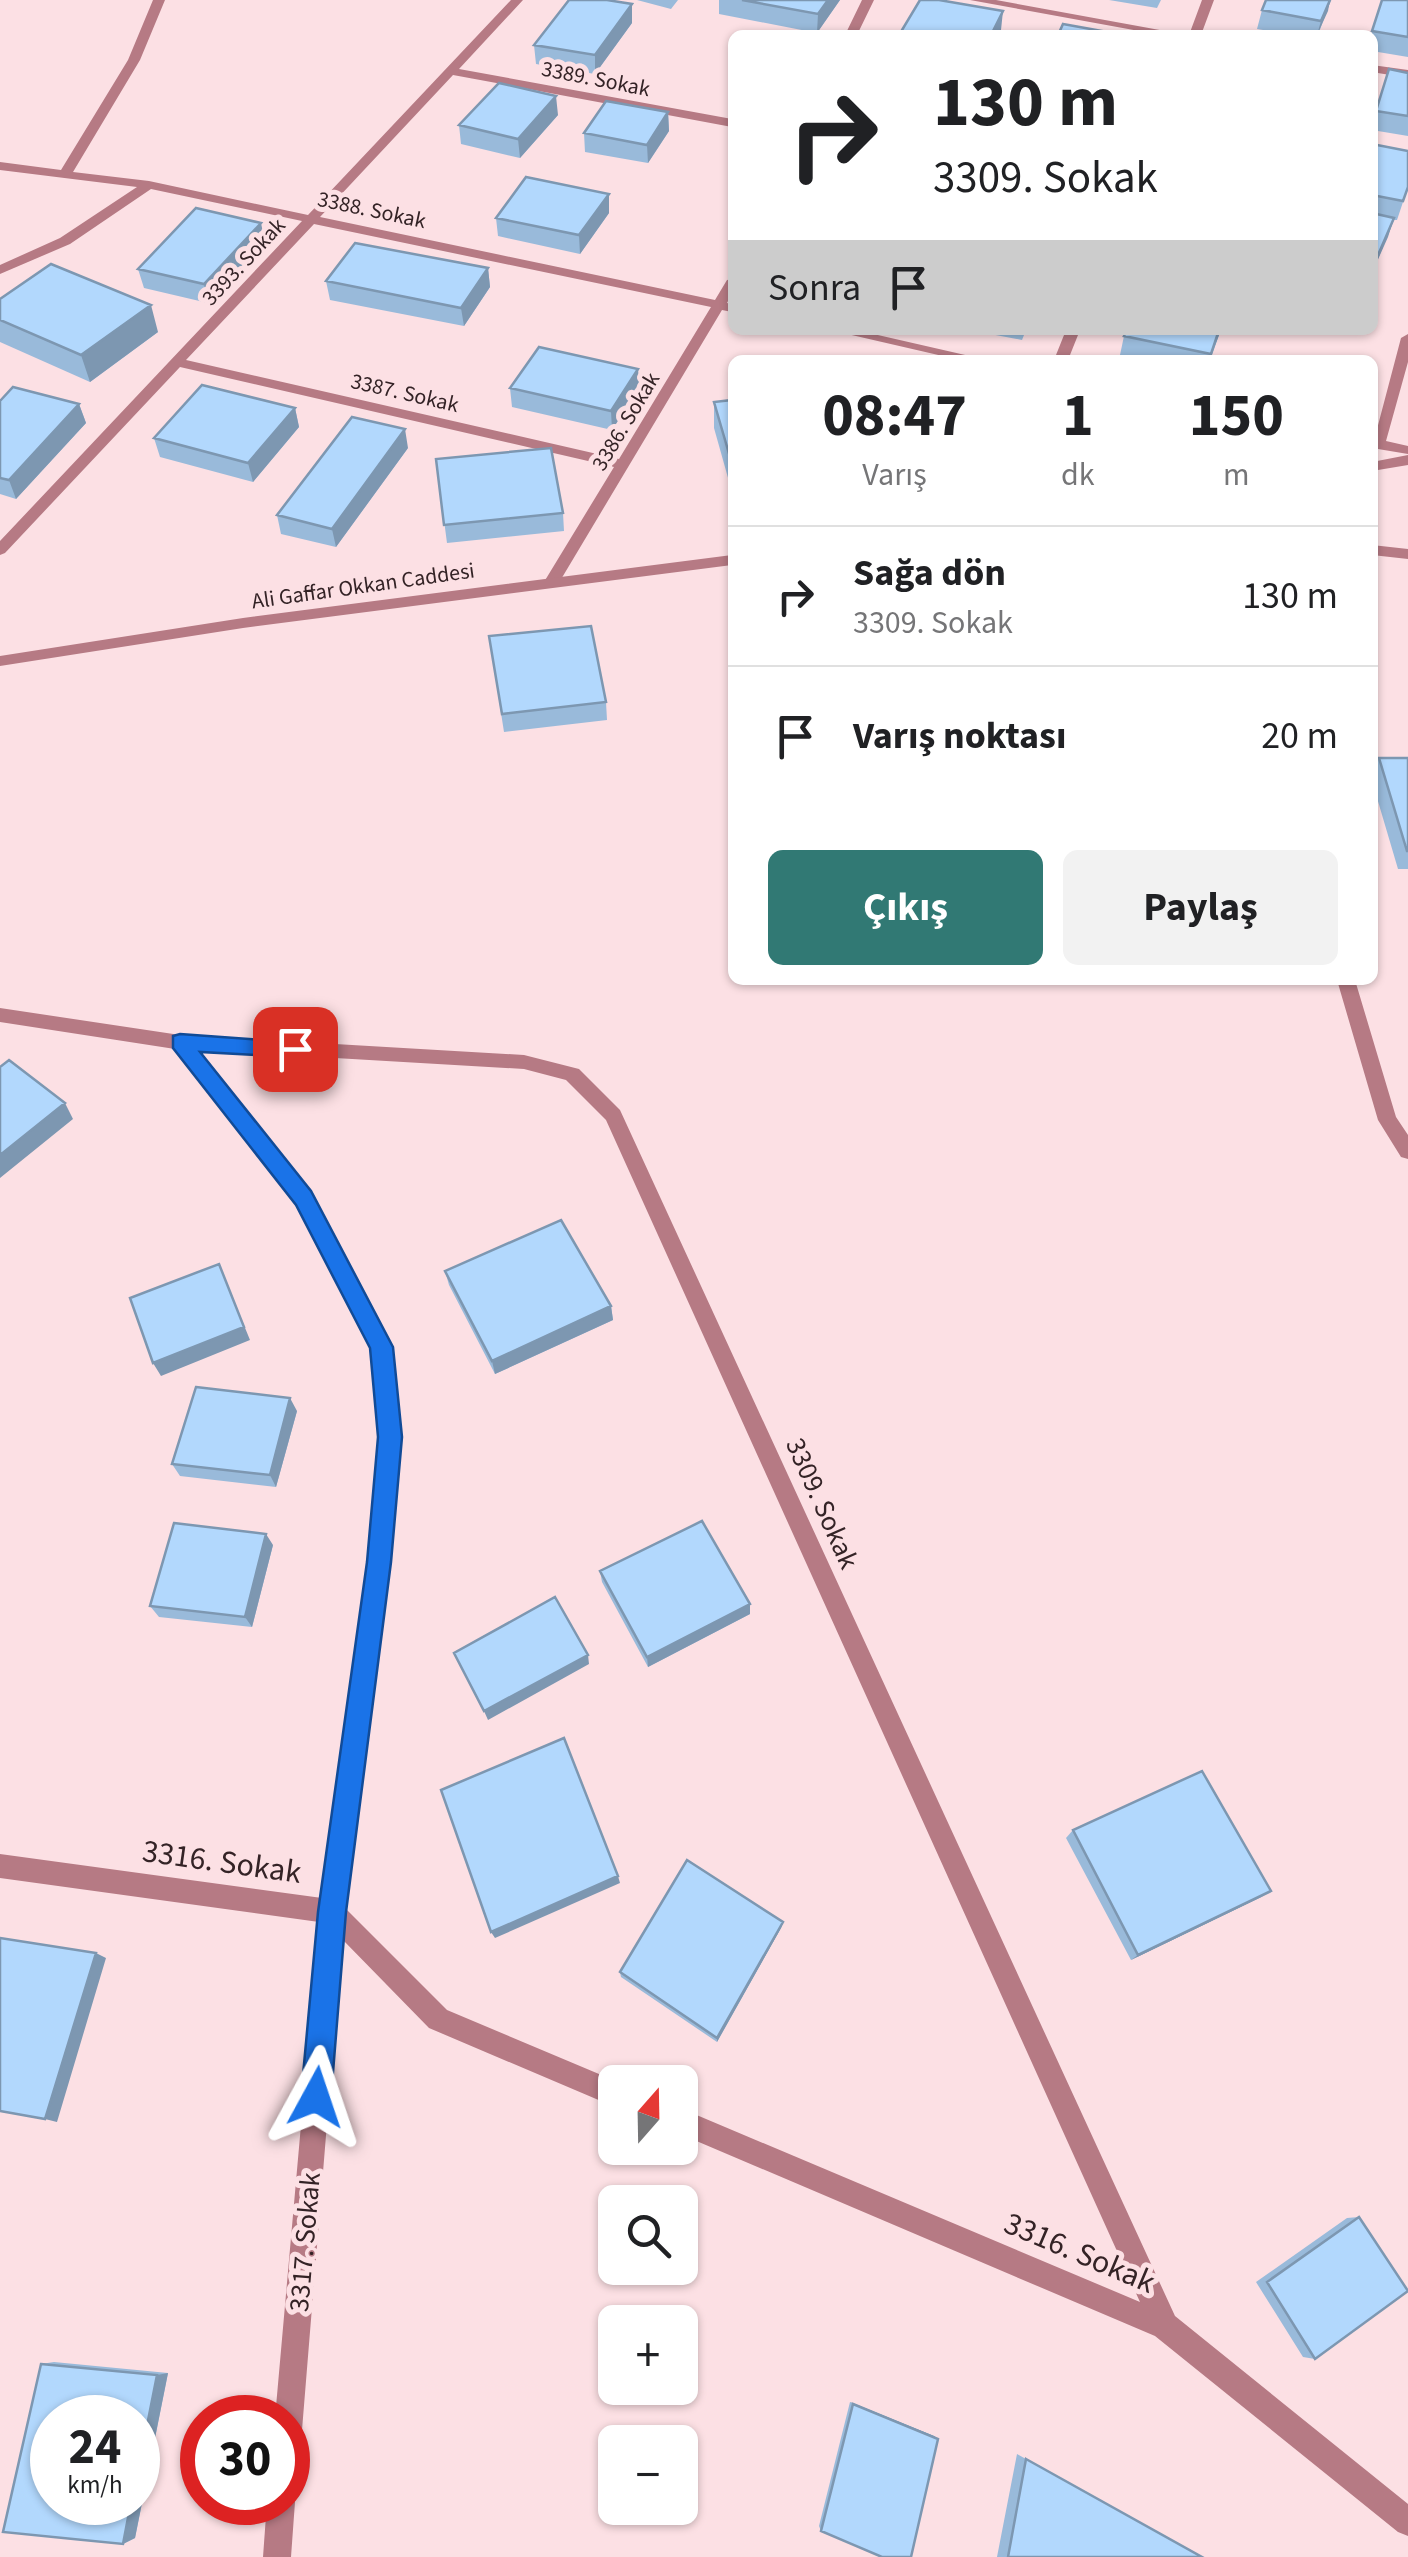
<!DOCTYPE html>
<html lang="tr">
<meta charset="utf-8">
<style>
body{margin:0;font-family:"Source Sans 3",sans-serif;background:#f2f2f2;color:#202124;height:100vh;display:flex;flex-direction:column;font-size:38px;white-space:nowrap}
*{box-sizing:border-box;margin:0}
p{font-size:32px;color:#757577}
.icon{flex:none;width:55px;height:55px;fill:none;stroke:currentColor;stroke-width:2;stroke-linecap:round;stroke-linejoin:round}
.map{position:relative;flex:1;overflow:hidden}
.panel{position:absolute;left:728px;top:355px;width:650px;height:630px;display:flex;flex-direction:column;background:#fff;border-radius:15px;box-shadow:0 2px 8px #0004}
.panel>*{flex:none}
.hud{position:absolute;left:728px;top:30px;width:650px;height:305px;border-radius:15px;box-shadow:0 2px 8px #0004;background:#fff;color:#202124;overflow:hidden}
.needle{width:65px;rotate:20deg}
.controls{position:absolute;left:598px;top:2065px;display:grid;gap:20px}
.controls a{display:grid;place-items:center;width:100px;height:100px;border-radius:15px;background:#fff;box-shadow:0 2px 8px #0004;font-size:50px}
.speed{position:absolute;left:30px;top:2395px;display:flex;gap:20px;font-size:50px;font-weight:700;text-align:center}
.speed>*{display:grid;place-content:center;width:130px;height:130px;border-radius:50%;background:#fff;box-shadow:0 2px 8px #0004;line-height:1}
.speed small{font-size:25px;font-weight:400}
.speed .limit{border:15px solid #d22;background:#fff;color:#111}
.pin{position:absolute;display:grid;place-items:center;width:85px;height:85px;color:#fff;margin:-42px;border-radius:20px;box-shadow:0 5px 15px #0006}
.me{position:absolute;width:110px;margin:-55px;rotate:5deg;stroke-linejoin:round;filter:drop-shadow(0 0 8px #0008)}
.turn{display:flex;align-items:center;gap:35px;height:210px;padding:0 40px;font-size:45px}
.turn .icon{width:130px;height:130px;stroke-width:2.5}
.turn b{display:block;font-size:70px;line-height:85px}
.then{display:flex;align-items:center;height:95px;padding:0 40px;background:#0003;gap:20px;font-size:38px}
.eta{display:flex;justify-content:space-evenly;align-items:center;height:170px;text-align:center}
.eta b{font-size:60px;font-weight:700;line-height:70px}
.button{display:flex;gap:20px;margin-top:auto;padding:20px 40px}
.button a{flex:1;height:115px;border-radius:15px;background:#317974;color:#fff;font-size:40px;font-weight:700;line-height:115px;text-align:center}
.button a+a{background:#f2f2f2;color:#202124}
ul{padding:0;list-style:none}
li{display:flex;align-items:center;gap:30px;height:140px;padding:0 40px;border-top:2px solid #e0e0e0}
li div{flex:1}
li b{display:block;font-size:38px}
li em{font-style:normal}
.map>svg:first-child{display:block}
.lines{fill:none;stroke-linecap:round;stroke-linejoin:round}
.minor{fill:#b67a84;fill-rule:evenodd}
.tertiary{fill:#b67a84;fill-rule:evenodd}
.wall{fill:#99bada}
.shaded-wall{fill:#7d97b1}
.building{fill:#b2d8fd;stroke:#7d97b1;stroke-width:2.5}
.route{fill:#1a73e8;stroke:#114b97;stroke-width:2.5}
.labels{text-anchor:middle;stroke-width:10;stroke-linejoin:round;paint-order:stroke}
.far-street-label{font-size:22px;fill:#342326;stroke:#fce0e4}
.street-label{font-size:28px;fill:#342326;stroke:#fce0e4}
.near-street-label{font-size:32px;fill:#342326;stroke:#fce0e4}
</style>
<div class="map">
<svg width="1408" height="2557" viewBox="0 0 1408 2557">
<rect width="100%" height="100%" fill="#fce0e4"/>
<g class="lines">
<!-- minor -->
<path class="minor" d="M153,0H165L140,60L73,172L149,181L308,215L511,0H523L459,69L732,119V127L453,75L320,217L715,300L727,280L732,279V293L727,303L732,304V312L722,310L557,586H547L544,582L614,467L180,367L5,553L0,555V541L302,221L151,189L70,244L0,274V265L60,238L137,187L0,170V162L61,170L128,60ZM314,224L711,307L619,459L186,360Z
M862,0H874L857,35H845Z
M970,0H996L1187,35H1161Z
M1202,0H1214L1201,35H1189Z
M1372,65L1408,70V78L1372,72Z
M830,330H856L987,360H960Z
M1066,330H1080L1068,360H1054Z
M1408,334V362L1386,441L1408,446V454L1372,448L1401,338Z
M1372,545L1408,549V559L1372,555Z
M1337,980H1355L1396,1117L1408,1135V1159L1401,1157L1378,1120Z
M0,1008L180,1035L524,1055L579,1069L620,1110L1175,2316L1408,2504V2536L1398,2532L1155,2336L680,2134V2108L1140,2302L606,1120L566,1080L524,1069L197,1050L310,1192L392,1347L401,1437L390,1562L345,1908L447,2010L618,2082H615V2107L429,2028L342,1939L302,2430L298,2440L288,2444V2418H275L319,1922L0,1878V1854L322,1898L368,1562L379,1437L372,1348L296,1204L175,1049L0,1022Z
M288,2491L295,2502L291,2557H263L267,2502H288Z"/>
<!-- tertiary -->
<path class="tertiary" d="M1408,455V465L1372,471V462Z
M732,555V565L243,628L0,666V656L243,618Z"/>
</g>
<!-- wall -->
<path class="wall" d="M637,0H678L671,9Z
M719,0H840L817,33L719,14Z
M1109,0H1161L1157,8Z
M1266,0H1331L1318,35H1292L1257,29L1262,10Z
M1382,0H1408V57L1372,51V35H1371Z
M632,23L595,74L536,64L534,45Z
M1389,69L1408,73V136L1372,130V123Z
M668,112L669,131L648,163L585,152L584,133Z
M558,115L520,158L461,144L459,125Z
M1372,144L1408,187L1397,220H1394L1372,273Z
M609,194V213L580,254L498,236L496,218Z
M265,242L208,303L144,288L138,269Z
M488,268L490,287L464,326L330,300L326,281Z
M0,299L158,332L90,382L0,342Z
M969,330H1026L1022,340Z
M1221,330L1210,360H1145L1120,355L1124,336Z
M638,369L639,388L612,430L512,407L510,388Z
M732,400V492L714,428V402Z
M0,401L79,404L86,423L16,499L0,494Z
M295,408L299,427L253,482L160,457L154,438Z
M408,448L336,547L281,534L277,515Z
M436,459L563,513L564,531L447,543Z
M489,636L606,702L607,720L504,732Z
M1379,758H1408V869H1398L1372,781V773Z
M445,1271L611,1306L613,1320L495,1374L449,1285Z
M297,1411L276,1487L180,1476L172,1464Z
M273,1545L252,1627L159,1617L150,1606Z
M600,1571L750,1604V1614L648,1667L602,1582Z
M1073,1830L1271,1891L1261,1897L1131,1960L1066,1838Z
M783,1922L781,1928L717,2042L621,1977L620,1972Z
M1359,2217L1315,2359L1303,2357L1256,2282L1347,2218Z
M54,2362L168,2373L135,2538L123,2544L41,2364Z
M850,2402L934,2436L938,2439L821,2531L819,2526Z
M1017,2454L1202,2557H997Z"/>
<!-- shaded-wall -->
<path class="shaded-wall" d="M828,0H840L817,33L818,14Z
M1330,0L1328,11L1317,35L1321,21Z
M632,4V23L595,74V55Z
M1003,11L1001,30L998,35H991Z
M556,96L558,115L520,158L518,139Z
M668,112L669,131L648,163L647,145Z
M609,194V213L580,254L579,235Z
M1394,218L1388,237L1372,273V269Z
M261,223L265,242L208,303L204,284Z
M488,268L490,287L464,326L461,308Z
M151,305L158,332L90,382L81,355Z
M1219,330H1221L1209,360Z
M638,369L639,388L612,430L611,411Z
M79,404L86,423L16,499L9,480Z
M295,408L299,427L253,482L248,463Z
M405,429L408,448L336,547L332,529Z
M65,1103L73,1119L0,1178V1155Z
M219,1264L250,1340L161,1376L153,1363Z
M611,1306L613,1320L495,1374L492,1361Z
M290,1398L297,1411L276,1487L270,1475Z
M266,1534L273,1545L252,1627L245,1617Z
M750,1604V1614L648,1667L647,1657Z
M588,1655L589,1664L488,1720L484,1711Z
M618,1876L620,1883L495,1938L491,1932Z
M1271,1891L1261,1897L1131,1960L1138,1955Z
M783,1922L781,1928L717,2042V2038Z
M96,1953L106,1958L57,2122L45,2119Z
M168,2373L135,2538L123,2544L131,2502H138V2471L157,2375Z
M850,2402L934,2436L938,2439L853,2404Z"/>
<!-- building -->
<path class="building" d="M569,0H607L632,4L595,55L534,45Z
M742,0H828L818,14Z
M920,0H939L1003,11L991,35H899Z
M1266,0H1330L1321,21L1262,10Z
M1382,0H1408V37L1372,31Z
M1063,24L1124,35H1058Z
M1389,69L1408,73V116L1376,111Z
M499,83L556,96L518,139L459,125Z
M606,101L668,112L647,145L584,133Z
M1372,144L1408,151V187L1403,201L1372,195Z
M526,177L609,194L579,235L496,218Z
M196,208L261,223L204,284L138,269Z
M1372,213L1394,218L1372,269Z
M355,243L488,268L461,308L326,281Z
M51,264L151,305L81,355L0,320V299Z
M1127,330H1219L1211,354L1124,336Z
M539,347L638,369L611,411L510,388Z
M202,385L295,408L248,463L154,438Z
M13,387L79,404L9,480L0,478V401Z
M732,400V464L714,402Z
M352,417L405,429L332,529L277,515Z
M551,448L563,513L444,525L436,459Z
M591,626L606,702L502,714L489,636Z
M1379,758H1408V851H1407Z
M9,1060L65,1103L0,1155V1067Z
M561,1220L611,1306L492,1361L445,1271Z
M219,1264L244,1327L153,1363L130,1298Z
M196,1387L290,1398L270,1475L172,1464Z
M702,1521L750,1604L647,1657L600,1571Z
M174,1523L266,1534L245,1617L150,1606Z
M555,1597L588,1655L484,1711L454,1653Z
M564,1738L618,1876L491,1932L441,1790Z
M1202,1771L1271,1891L1138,1955L1073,1830Z
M687,1860L783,1922L717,2038L620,1972Z
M0,1938L96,1953L45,2119L0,2111Z
M1359,2217L1408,2291L1315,2359L1267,2282Z
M41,2364L157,2375L138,2471V2418H52V2502H131L123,2544L3,2532Z
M853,2404L938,2439L911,2557H882L821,2531Z
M1026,2459L1202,2557H1008Z"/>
<!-- route -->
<path class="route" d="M180,1034L302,1043V1055L295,1057L200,1052L311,1191L393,1347L402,1437L391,1562L346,1912L331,2097L326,2107L316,2112L306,2107L301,2097L318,1912L367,1562L378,1437L370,1348L296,1205L173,1048V1036Z"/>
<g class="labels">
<!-- far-street labels -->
<g class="far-street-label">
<text transform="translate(596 78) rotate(11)" y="8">3389. Sokak</text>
<text transform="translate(372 209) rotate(12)" y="8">3388. Sokak</text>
<text transform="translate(243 261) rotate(-47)" y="8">3393. Sokak</text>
<text transform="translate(405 392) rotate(13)" y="8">3387. Sokak</text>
<text transform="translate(625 421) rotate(-59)" y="8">3386. Sokak</text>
<text transform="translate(363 585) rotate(-8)" y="8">Ali Gaffar Okkan Caddesi</text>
</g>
<!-- street labels -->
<g class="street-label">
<text transform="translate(823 1503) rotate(66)" y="10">3309. Sokak</text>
<text transform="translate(304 2242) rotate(-85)" y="10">3317. Sokak</text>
</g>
<!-- near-street labels -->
<g class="near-street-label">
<text transform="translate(222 1861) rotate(8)" y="11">3316. Sokak</text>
<text transform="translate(1080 2252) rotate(23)" y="11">3316. Sokak</text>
</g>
</g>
</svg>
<div class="controls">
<a><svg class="needle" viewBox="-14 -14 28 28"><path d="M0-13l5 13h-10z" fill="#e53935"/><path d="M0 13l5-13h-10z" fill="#757577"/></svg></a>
<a><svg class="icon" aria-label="search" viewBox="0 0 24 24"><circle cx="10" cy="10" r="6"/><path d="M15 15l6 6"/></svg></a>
<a>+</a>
<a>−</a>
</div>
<div class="speed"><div>24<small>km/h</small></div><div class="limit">30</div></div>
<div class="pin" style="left:295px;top:1049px;background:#d93025"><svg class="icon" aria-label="arrive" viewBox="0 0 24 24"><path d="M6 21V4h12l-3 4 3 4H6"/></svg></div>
<svg class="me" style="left:316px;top:2097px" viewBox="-20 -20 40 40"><path d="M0-17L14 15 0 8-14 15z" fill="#1a73e8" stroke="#fff" stroke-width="4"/></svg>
<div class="hud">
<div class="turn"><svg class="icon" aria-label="right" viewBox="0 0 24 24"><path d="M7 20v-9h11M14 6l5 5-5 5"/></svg><div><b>130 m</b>3309. Sokak</div></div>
<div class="then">Sonra<svg class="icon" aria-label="arrive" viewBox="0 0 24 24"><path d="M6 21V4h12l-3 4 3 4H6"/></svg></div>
</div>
<section class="panel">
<div class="eta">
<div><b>08:47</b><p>Varış</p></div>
<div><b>1</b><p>dk</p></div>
<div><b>150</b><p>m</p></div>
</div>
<ul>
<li><svg class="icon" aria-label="right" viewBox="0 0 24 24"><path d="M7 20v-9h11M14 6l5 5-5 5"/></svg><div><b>Sağa dön</b><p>3309. Sokak</p></div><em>130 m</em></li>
<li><svg class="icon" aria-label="arrive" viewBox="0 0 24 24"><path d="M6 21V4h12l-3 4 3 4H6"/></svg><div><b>Varış noktası</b></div><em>20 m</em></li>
</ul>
<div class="button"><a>Çıkış</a><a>Paylaş</a></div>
</section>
</div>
